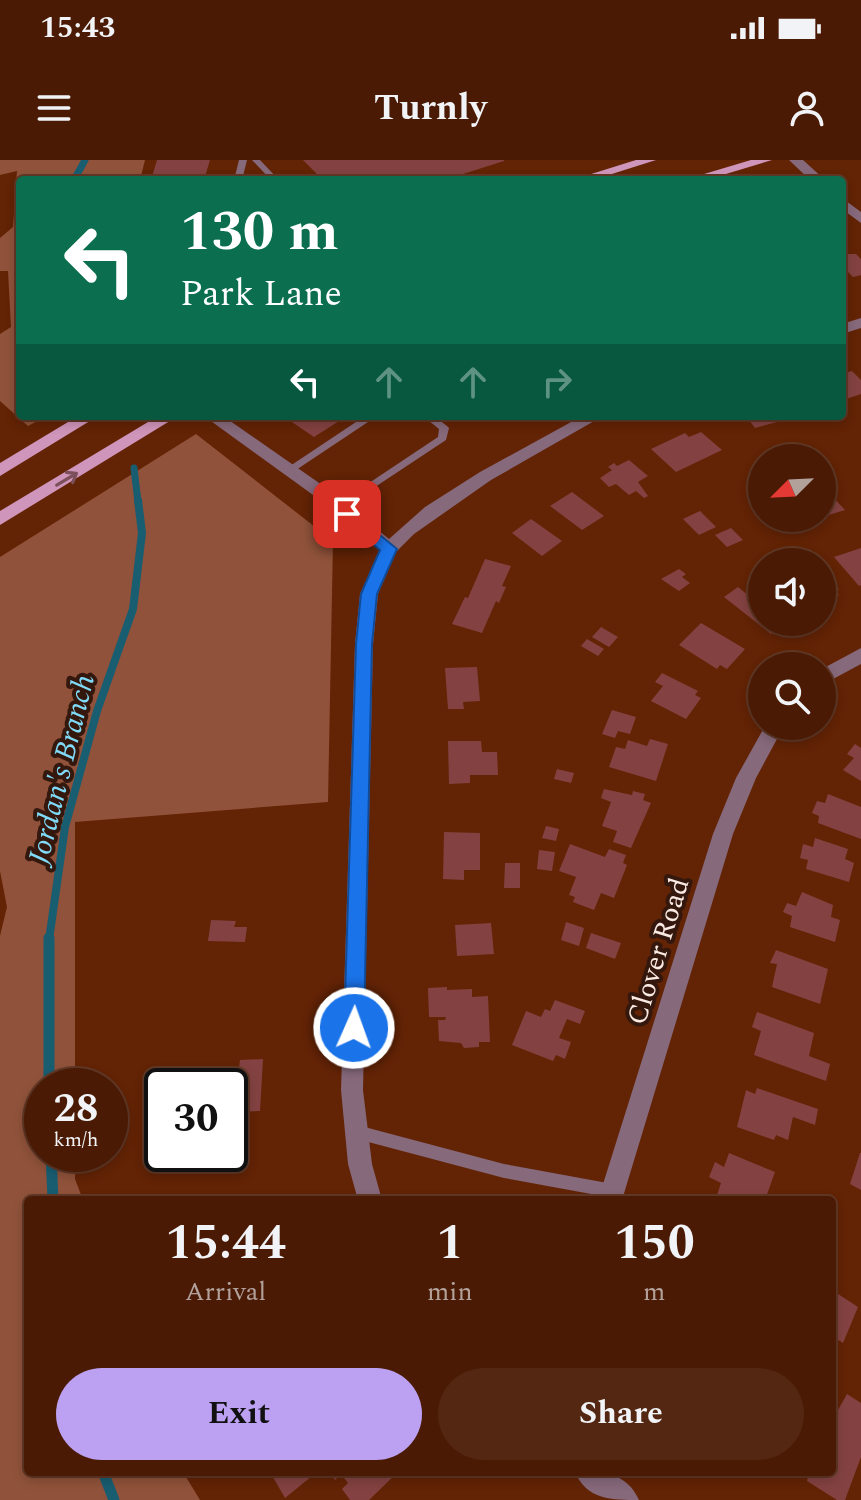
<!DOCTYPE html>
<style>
body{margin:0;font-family:Spectral,serif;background:#542713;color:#f1f3f6;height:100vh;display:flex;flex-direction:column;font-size:30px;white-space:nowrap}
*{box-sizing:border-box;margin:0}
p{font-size:26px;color:#b2a19a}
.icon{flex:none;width:44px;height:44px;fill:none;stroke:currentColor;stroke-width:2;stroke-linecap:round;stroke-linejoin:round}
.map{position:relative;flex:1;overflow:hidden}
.details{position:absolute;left:24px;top:1036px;width:812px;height:280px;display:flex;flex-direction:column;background:#4a1a04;border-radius:8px;box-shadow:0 4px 12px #0003,0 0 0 2px #613826}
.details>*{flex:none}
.guide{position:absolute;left:16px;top:16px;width:830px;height:244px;border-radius:8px;box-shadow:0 4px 12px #0003,0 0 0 2px #613826;background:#0b6e4f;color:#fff;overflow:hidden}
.needle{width:52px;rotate:246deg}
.fabs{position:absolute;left:748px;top:284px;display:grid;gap:16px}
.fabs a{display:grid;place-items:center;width:88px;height:88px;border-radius:50%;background:#4a1a04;box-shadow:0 4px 12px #0003,0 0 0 2px #613826;font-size:40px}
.speed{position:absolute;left:24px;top:908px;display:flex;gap:16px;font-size:40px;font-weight:700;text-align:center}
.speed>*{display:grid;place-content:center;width:104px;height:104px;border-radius:50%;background:#4a1a04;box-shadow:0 4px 12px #0003,0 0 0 2px #613826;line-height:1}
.speed small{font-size:20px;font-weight:400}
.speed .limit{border:4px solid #111;border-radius:12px;background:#fff;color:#111}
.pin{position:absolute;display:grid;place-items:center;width:68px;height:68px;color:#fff;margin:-34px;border-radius:16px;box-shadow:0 4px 12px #0006}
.me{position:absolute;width:88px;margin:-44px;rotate:2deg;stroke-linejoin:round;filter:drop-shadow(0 0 6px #0008)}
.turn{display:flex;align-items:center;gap:28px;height:168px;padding:0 32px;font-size:36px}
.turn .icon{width:104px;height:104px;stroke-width:2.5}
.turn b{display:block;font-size:56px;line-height:68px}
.lanes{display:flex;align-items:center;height:76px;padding:0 32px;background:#0003;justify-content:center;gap:40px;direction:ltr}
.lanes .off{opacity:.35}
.eta{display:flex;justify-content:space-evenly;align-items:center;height:136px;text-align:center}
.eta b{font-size:48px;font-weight:700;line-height:56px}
.button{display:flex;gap:16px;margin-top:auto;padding:16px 32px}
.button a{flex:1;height:92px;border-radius:48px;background:#bca0f2;color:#111;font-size:32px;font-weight:700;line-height:92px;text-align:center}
.button a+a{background:#542713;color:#f1f3f6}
.status{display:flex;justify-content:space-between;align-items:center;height:56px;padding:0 40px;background:#4a1a04;direction:ltr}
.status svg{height:22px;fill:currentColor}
header{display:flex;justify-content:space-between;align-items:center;height:104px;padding:0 32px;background:#4a1a04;font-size:36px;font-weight:700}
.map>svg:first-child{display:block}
.forest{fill:#90523a}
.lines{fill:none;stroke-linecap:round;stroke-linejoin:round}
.stream-far2{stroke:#195d71;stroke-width:7}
.stream-far1{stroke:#195d71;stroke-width:8}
.stream{stroke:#195d71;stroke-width:11}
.building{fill:#834241}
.lane{fill:#86697b;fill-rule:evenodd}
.street{fill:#86697b;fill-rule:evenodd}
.primary{fill:#d095ba;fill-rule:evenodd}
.oneway{stroke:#7b505b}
.route{fill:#1a73e8;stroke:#114b97;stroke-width:2}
.labels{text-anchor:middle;stroke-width:8;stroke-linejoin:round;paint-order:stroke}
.street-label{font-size:28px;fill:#faeae4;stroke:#35180d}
.water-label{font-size:30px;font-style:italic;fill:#80dbf9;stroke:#35180d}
</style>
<div class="status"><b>15:43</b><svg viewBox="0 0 49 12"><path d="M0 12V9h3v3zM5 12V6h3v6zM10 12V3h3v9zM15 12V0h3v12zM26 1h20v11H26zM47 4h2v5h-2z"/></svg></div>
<header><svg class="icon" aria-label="menu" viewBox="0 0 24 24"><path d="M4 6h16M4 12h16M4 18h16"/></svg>Turnly<svg class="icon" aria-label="person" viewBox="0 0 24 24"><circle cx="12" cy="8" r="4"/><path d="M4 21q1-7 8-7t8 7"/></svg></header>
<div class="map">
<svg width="861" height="1340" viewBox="0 0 861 1340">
<rect width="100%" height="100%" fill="#632305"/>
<!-- forest -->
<path class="forest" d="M0,0H145L140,20H20V256H47L28,266L0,241V174L11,167L8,111H0V78L13,67L17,11L0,15Z
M196,274L333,381L328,642L75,662V926H42V994H75V1019L83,1040H28V1312H183L200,1340H0V776L7,747L0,711V397Z"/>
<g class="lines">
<!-- stream-far2 -->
<path class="stream-far2" d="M74,20L85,0
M134,308L138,342"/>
<!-- stream-far1 -->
<path class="stream-far1" d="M49,780L65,667L97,551L133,449L142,373L138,340"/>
<!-- stream -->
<path class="stream" d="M49,926V778
M51,994L53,1040
M103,1312L114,1340"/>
</g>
<!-- building -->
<path class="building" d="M157,0H210L204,20H151Z
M303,0H504V1L444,20H323Z
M846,94H856L861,99V115L853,117L842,106V95Z
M852,211L861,220V234L843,240L842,214Z
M283,256H347L314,277Z
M746,256H796V257L755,268Z
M701,272L722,290L676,312L651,289L685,273L689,277Z
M629,300L648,316L638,322L648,336L644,338L636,331L629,335L616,324L609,327L600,318L612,310L608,307L614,303L617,306Z
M572,332L604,356L582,370L550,346Z
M831,335L845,350L822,357V338Z
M700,351L716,367L699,375L683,359Z
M531,359L562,381L542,396L512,373Z
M731,368L743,380L727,387L715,375Z
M861,388V425L859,426L834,397Z
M485,399L511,406L502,426L506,427L499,443L496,441L482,473L452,464L465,437L468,438Z
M679,409L686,414L682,417L690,423L679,431L661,419Z
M822,411L839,429L835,431L839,435L822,442Z
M738,427L755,441L762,436V462H789L771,474L724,437Z
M701,463L745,489L727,509L720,505L717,509L679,485Z
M601,467L618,477L609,487L592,477Z
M587,479L604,489L598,496L581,486Z
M477,507L480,541L463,542L464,549H448L445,508Z
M662,513L698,531L695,535L701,538L686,559L651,541L663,526L655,522Z
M612,550L636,557L630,574L618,571L615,578L602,574Z
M650,579L668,584L656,621L609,607L616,587L625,589L628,580L647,586Z
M448,581H481L482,592H497L498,615H470V623L449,624Z
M855,584L861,588V621L843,610L854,598L847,594Z
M557,609L574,613L571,623L554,619Z
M604,629L632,635L633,631L645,634L643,640L651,643L631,688L613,682L617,671L602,666L611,642L601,638Z
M828,634L861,647V679L818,663L819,656L812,653L817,641L825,643Z
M546,666L559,669L556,681L542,678Z
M444,672L480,673V710H464V720L443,719Z
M815,678L848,689L845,699L854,703L849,722L806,709L808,700L800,698L803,684L813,687Z
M570,684L605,697L609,689L626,695L623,703L627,705L614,738L601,733L594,750L573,742L575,737L569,735L576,717L559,711Z
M539,690L555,692L552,711L537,709Z
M505,703H520V728H504Z
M802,732L833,745L831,757L840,760L835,782L790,767L792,756L783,752L787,743L796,746Z
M211,760L236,761L234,767H247L245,782L208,781Z
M566,762L584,768L579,786L561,780Z
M491,763L494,794L457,796L455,765Z
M591,773L621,783L615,799L586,788Z
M776,790L828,809L820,844L772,827L777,804L770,803Z
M447,827V830L472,829V837L488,836L490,882H479V887L464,888L461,883L439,881L438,860H445L446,857H429L428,828Z
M555,840L585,851L580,864L567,859L559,878L571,882L565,899L556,895L553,901L512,885L526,851L541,857L545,849L550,851Z
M757,852L814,873L809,896L830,904L826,921L754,895L761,871L752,867Z
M263,899L260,951L230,952V926H210L212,909L239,908L240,900Z
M757,928L818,949L815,965L793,957L788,980L776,975L774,980L737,967L746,930L755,934Z
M161,957L160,970L146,971L147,958Z
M729,993L775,1012L765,1040L716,1038L721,1023L709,1017L715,1002L724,1007Z
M860,993H861V1030L850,1024Z
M832,1130L858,1147L843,1183L832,1176Z
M847,1234L861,1243V1297L845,1340H837L807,1321L809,1312H832V1256L834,1257Z
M270,1312H317L285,1338Z
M329,1312H398L369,1340H350L342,1329L348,1323L341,1314L335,1320Z"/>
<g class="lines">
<!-- lane -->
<path class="lane" d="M239,0H247L242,20H234Z
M252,0H260L279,20H271Z
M365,256H377L293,312H287V308Z
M423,256H434L447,266L449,268L446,280L369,331H363V327L438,277L439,269Z
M357,965L504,1004L613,1024L618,1026L620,1031L618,1036L613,1038L504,1018L357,979L352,977L350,972L352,967Z"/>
<!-- street -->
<path class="street" d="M789,0H803L825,20H810Z
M842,38L861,52V63L842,49Z
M861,158V168L842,174V164Z
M204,256H223L332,332L389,379L425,347L480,312L582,256H603L491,320L414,374L396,392L378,434L373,484L363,930L372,1004L382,1040H358L348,1004L341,930L355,484L360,434L380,391L320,340Z
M861,488V504L822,525V509Z
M765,566H784L756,618L733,674L622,1040H598L713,674L736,618Z
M575,1312C601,1312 626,1311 639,1340C612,1340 587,1340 575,1312Z"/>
<!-- primary -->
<path class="primary" d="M636,0H656L593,20H572Z
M751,0H772L706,20H684Z
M78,256H98L0,316V303Z
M158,256H178L0,365V351Z"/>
</g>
<!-- one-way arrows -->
<defs><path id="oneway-shaft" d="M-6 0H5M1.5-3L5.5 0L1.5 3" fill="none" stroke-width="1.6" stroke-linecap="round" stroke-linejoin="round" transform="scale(2)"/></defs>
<use class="oneway" href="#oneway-shaft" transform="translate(67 319) rotate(-31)"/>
<!-- route -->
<path class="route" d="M347,348L397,389L377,434L372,484L364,868L362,875L354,878L347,875L344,868L356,484L361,434L380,390L341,358V350Z"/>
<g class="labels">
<!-- street labels -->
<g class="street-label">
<text transform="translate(657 791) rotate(-73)" y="10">Clover Road</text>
</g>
<!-- water labels -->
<g class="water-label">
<text transform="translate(61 609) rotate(-76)" y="10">Jordan's Branch</text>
</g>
</g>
</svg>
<div class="fabs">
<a><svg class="needle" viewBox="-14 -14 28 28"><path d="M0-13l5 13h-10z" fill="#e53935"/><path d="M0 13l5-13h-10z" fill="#b2a19a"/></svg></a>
<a><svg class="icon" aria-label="sound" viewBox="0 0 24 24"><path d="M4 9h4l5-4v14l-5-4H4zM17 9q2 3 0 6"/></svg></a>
<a><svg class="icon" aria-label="search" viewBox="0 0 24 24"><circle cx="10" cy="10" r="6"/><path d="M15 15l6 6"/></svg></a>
</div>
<div class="speed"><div>28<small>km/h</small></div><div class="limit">30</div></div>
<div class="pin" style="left:347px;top:354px;background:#d93025"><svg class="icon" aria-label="arrive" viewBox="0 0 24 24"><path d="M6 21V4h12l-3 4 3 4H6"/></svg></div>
<svg class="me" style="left:354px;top:868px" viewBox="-20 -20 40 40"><circle r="17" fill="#1a73e8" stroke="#fff" stroke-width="3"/><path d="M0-11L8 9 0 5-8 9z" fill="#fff"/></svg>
<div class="guide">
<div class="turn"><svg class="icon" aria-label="left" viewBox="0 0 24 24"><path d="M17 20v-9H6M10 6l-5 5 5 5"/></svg><div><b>130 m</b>Park Lane</div></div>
<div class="lanes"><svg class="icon" aria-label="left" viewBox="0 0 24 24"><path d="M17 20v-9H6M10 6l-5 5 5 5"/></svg><svg class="icon off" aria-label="ahead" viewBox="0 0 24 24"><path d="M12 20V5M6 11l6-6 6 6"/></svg><svg class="icon off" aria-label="ahead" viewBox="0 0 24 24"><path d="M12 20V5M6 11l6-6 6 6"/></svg><svg class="icon off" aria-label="right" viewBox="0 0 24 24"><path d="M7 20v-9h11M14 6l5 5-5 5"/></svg></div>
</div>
<section class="details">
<div class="eta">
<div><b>15:44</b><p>Arrival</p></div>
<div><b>1</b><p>min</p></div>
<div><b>150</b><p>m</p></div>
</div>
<div class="button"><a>Exit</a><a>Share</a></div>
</section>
</div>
